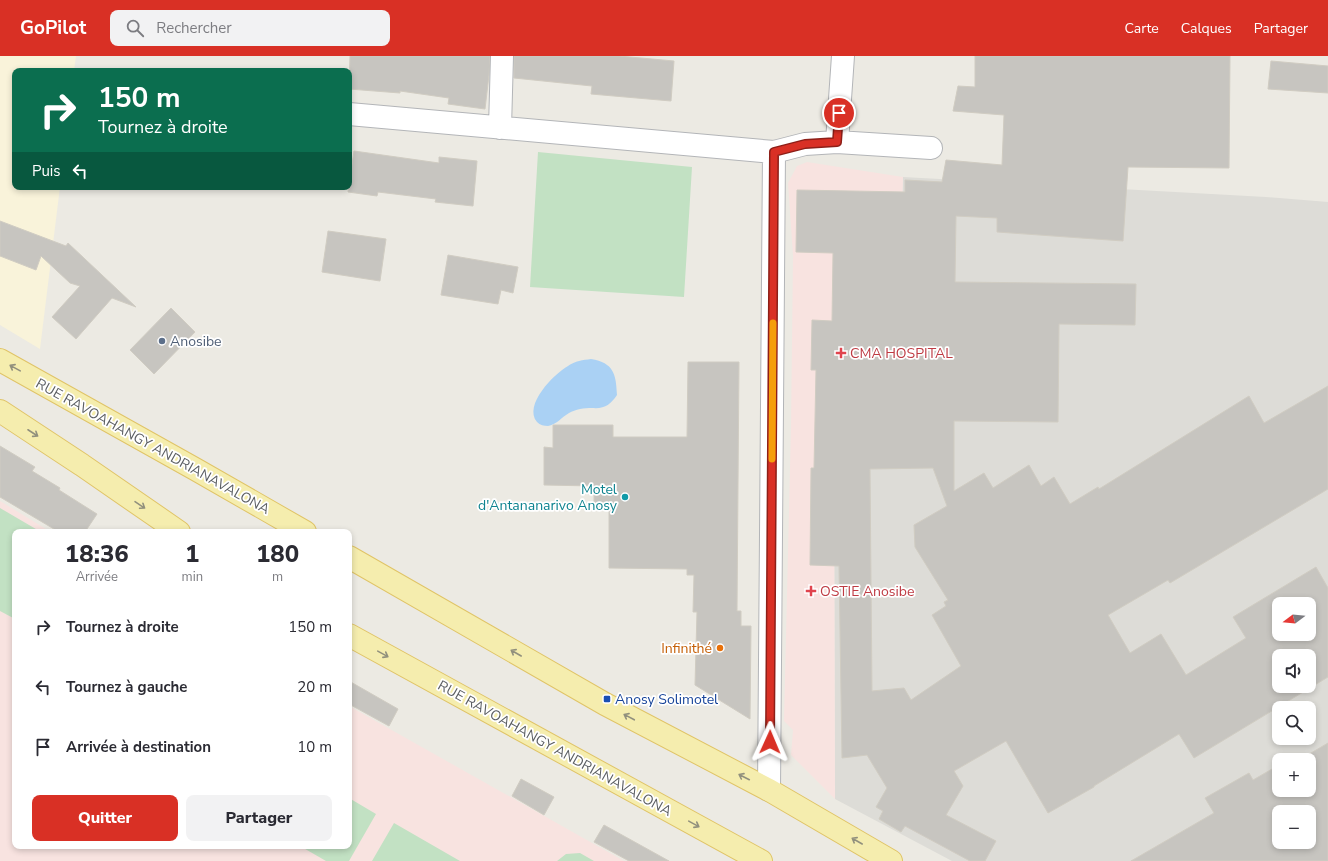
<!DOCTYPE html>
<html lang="fr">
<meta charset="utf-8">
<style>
body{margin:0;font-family:"Nunito Sans",sans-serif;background:#f2f2f3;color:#2b2b33;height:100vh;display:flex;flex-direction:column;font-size:15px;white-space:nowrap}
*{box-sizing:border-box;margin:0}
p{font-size:13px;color:#7c7c81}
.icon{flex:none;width:22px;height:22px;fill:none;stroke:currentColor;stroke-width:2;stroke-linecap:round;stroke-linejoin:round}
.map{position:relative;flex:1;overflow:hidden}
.details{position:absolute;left:12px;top:473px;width:340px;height:320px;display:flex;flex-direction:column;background:#fff;border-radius:8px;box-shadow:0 2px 6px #0003}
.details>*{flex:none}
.hud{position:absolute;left:12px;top:12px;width:340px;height:122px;border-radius:8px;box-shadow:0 2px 6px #0003;background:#0b6e4f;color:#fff;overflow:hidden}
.needle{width:26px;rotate:254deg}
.buttons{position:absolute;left:1272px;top:541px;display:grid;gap:8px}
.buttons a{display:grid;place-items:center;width:44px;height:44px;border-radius:8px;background:#fff;box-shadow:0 2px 6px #0003;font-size:20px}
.pin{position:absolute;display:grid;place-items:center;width:34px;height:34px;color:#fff;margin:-17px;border:2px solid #fff;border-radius:50%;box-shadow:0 1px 4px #0007}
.me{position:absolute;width:44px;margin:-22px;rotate:1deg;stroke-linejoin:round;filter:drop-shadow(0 0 3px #0008)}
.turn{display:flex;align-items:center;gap:14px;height:84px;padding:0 20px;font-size:18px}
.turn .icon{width:52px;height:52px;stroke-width:2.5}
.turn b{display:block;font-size:28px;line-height:34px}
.then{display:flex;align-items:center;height:38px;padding:0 20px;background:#0003;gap:8px;font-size:15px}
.eta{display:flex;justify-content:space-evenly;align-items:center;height:68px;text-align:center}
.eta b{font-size:24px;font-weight:800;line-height:28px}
.cta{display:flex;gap:8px;margin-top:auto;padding:8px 20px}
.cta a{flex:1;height:46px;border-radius:8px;background:#d93025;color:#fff;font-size:16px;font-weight:800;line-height:46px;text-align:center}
.cta a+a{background:#f2f2f3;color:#2b2b33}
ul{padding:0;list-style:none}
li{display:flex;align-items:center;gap:12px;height:60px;padding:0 20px}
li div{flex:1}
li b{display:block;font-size:15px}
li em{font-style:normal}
header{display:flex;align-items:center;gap:24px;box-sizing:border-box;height:56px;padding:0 20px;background:#d93025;color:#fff}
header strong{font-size:19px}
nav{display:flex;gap:22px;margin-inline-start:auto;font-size:14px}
.search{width:280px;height:36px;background:#f2f2f3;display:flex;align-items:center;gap:10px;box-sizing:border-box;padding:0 14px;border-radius:8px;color:#7c7c81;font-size:15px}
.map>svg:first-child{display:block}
.commercial{fill:#f9f3da}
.industrial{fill:#dddcd7;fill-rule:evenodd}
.medical{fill:#f8e3e0}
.green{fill:#c2e1c3}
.water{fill:#aad1f4}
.building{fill:#c7c5c0;stroke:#d0ccc2;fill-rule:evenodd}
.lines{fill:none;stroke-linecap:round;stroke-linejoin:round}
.minor-casing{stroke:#b3b5b8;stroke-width:24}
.major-casing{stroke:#e0c467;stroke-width:24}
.minor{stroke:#fff;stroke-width:22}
.major{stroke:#f5edae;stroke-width:22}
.oneway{stroke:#91907d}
.route-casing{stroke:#8d1f18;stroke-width:10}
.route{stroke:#d93025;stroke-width:7}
.slow{stroke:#f59e0b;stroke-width:7}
.service-dot{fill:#5c6f8a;stroke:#fff;stroke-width:1.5}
.health-dot{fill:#e0444e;stroke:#fff;stroke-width:1.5}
.culture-dot{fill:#0f9aa8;stroke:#fff;stroke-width:1.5}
.food-dot{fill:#e8710a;stroke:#fff;stroke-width:1.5}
.transit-dot{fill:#1a4fb4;stroke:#fff;stroke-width:1.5}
.labels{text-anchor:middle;stroke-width:3.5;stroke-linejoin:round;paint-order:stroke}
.service-label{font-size:14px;fill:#4e5e75;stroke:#fff;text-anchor:start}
.health-label{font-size:14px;fill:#be3a42;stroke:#fff;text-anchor:start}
.street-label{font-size:14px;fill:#5b5e62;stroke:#fff}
.culture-label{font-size:14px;fill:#0d838f;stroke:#fff;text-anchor:end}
.food-label{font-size:14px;fill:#c56008;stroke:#fff;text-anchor:end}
.transit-label{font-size:14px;fill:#164399;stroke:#fff;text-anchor:start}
</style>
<header>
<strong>GoPilot</strong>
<div class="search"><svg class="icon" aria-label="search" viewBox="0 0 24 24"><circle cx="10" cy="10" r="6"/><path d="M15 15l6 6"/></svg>Rechercher</div>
<nav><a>Carte</a><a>Calques</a><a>Partager</a></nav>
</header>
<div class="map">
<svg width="1328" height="805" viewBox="0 0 1328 805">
<rect width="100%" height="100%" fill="#eceae3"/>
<!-- commercial -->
<path class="commercial" d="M0,0H76L74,15H15V131H60L40,293L0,269Z"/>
<!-- industrial -->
<path class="industrial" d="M903,121L1266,141L1328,146V805H952L835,743L834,405L894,404ZM1279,548H1309V578H1279ZM1279,600H1309V630H1279ZM1279,652H1309V682H1279ZM1279,704H1309V734H1279ZM1279,756H1309V786H1279Z"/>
<!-- medical -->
<path class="medical" d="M807,106L903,121L894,404L834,405L835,743L791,699L793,674L784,665L791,371L793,199L788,127L797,110Z
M0,445L51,476H15V790H349V650L624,805H0Z"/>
<!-- green -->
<path class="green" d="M538,96L692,111L684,241L530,231Z
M0,452L41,476H15V563L0,555Z
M349,742L376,758L349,805H326L300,790H349Z
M394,767L460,805H372Z
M580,797L594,805H557L566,798Z"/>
<!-- water -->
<path class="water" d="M591,303C614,307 616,318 617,339C610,349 605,353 592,352C588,352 584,352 580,353C576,354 572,355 569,357C562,361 556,369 548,370C544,370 540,369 537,366C523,349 554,318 568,310C575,305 583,304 591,303Z"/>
<!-- building -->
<path class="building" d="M350,0H490L489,19L485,53L448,48L449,42L400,35V37L349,33Z
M514,0H619L674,5L671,45L591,38L592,30L514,22Z
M975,0H1230L1229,112L1128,111L1123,185L997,176V162L956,160L955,226L1136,228L1135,269L1059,268L1058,366L954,365V435L984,417L993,432L1029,409L1041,430L1054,421L1070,448L1098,431L1099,433L1249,340L1264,367L1328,330V433L1170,527L1168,524L1108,559L1130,597L1161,578L1186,619L1246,582L1233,561L1316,511L1328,532V621L1194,702L1179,678L1094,730V731L1048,757L1006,685L954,715L963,730L946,759L996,785L985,805H970L905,770L901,776L879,763L883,755L876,751L887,732L867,699L842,702L839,510L810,509L811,412H814L816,314H811L812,264L832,265L833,197L796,196L797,134L905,136V124L942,126L946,104L1002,109L1004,59L953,55L958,30L975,31ZM933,412L947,450L914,469L915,491L948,544L944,546L946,550L932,559L961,610L911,644L904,632L872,635L870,413ZM1279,548H1309V578H1279ZM1279,600H1309V630H1279Z
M1271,5L1328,10V37L1268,33Z
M354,95L439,107V101L477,105L473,150L435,146L436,143L378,136L377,140L348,136Z
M0,165L66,190L68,187L136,251L112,242L76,283L52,261L80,230L70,227L41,200L36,214L0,200Z
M328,175L386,183L380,225L322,216Z
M448,199L518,211L513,237L501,234L498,248L441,239Z
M171,252L195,276L154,318L130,294Z
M688,306H739L737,555H741V570H751L750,663L695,629L697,556H693L694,519H687V513L609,512V452L594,451V430L544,429V391L553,392V369H613V381H687Z
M0,390L35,411L32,415L60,432L59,434L97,458L85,476H59L0,441Z
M349,625L398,653L389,670L349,648Z
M1328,687V805H1131L1214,757L1205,742L1249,717L1253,724L1279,709V734H1309V704H1299ZM1279,756H1309V786H1279Z
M521,723L554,741L544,759L512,740Z
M604,769L669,805H629L594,786Z"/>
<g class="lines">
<!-- minor casing -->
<g class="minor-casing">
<path id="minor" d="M349,58L774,96L805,88L837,86L931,92
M500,72L502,0
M837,86L843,0
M769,734L774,96"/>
</g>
<!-- major casing -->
<g class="major-casing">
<path id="major" d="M0,304L195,413L305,476
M0,355L82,409L179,476
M349,501L605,648L769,734L891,805
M349,579L761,805"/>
</g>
<!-- minor -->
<use href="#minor" class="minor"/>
<!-- major -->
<use href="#major" class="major"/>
</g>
<!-- one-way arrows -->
<defs><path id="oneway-shaft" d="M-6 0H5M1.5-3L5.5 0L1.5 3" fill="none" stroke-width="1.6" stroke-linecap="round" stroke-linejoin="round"/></defs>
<g class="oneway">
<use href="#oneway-shaft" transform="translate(15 312) rotate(-151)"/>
<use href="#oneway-shaft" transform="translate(33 377) rotate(33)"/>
<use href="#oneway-shaft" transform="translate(140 449) rotate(34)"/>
<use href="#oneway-shaft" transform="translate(516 597) rotate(-150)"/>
<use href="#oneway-shaft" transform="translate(383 598) rotate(29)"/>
<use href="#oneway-shaft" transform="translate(629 661) rotate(-152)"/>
<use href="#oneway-shaft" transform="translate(744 721) rotate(-153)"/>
<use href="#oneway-shaft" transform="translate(694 768) rotate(29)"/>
<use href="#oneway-shaft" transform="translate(857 785) rotate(-150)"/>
</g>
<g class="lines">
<!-- route casing -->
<g class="route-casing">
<path id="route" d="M770,686L774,96L805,88L837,86L839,57"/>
</g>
<!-- route -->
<use href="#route" class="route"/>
<!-- slow -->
<path class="slow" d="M772,403L773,267"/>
</g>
<!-- markers -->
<circle class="service-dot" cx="162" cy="285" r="4"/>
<g class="health-dot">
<path d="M839 291h4v4h4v4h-4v4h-4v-4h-4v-4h4z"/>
<path d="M809 529h4v4h4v4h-4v4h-4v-4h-4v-4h4z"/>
</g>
<circle class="culture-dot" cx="625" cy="441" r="4"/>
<circle class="food-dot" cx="720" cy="592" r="4"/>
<rect class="transit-dot" x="603" y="639" width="8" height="8" rx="2"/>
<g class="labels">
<!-- service labels -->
<g class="service-label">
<text x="170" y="290">Anosibe</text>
</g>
<!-- health labels -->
<g class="health-label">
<text x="850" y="302">CMA HOSPITAL</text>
<text x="820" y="540">OSTIE Anosibe</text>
</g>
<!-- street labels -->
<g class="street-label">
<text transform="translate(153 390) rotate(29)" y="5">RUE RAVOAHANGY ANDRIANAVALONA</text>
<text transform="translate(555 692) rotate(29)" y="5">RUE RAVOAHANGY ANDRIANAVALONA</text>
</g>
<!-- culture labels -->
<g class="culture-label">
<text x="617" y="438">Motel<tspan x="617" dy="16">d'Antananarivo Anosy</tspan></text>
</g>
<!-- food labels -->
<g class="food-label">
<text x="712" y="597">Infinithé</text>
</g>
<!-- transit labels -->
<g class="transit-label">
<text x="615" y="648">Anosy Solimotel</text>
</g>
</g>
</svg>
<div class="buttons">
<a><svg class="needle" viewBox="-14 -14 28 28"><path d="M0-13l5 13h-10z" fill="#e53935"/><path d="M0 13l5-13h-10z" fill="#7c7c81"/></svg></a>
<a><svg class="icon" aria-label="sound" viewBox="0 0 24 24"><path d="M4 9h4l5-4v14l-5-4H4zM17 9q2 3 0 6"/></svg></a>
<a><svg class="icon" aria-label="search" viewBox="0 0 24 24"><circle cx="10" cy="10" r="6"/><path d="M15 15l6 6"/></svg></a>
<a>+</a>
<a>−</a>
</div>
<div class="pin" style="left:839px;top:57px;background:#d93025"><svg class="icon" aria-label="arrive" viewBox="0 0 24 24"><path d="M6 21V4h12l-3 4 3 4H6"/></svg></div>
<svg class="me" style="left:770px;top:686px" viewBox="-20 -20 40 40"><path d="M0-17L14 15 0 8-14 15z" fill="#d93025" stroke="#fff" stroke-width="4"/></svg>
<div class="hud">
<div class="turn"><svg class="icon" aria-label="right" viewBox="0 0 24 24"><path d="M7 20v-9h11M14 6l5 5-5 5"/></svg><div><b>150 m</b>Tournez à droite</div></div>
<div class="then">Puis<svg class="icon" aria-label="left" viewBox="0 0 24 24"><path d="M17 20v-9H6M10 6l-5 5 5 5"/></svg></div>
</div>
<section class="details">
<div class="eta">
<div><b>18:36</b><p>Arrivée</p></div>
<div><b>1</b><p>min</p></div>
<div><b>180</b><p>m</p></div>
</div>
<ul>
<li><svg class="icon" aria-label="right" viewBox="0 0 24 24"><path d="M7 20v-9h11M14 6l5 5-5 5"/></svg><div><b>Tournez à droite</b></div><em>150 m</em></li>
<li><svg class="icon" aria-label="left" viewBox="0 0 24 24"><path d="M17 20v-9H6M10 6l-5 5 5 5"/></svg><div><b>Tournez à gauche</b></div><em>20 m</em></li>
<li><svg class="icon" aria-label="arrive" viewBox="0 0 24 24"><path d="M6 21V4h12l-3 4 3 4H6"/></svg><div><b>Arrivée à destination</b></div><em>10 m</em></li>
</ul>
<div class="cta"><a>Quitter</a><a>Partager</a></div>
</section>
</div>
